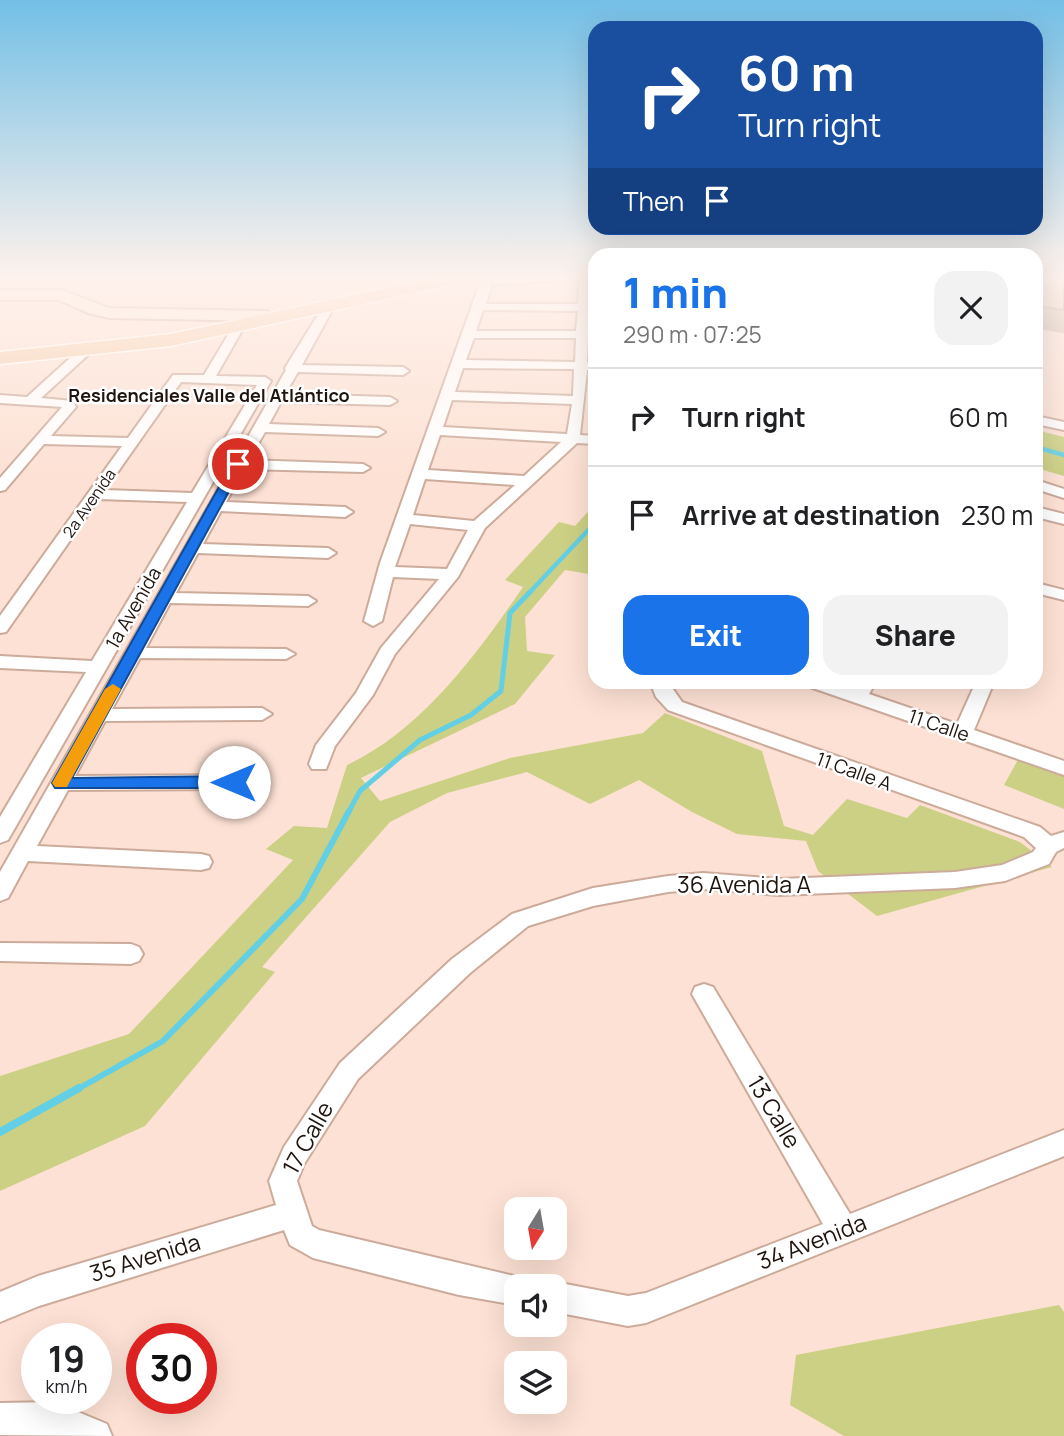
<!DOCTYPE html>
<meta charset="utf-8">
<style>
body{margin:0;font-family:Manrope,sans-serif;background:#f2f2f2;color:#202124;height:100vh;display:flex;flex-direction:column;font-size:26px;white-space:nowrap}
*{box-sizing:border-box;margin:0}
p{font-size:23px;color:#757577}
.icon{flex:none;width:38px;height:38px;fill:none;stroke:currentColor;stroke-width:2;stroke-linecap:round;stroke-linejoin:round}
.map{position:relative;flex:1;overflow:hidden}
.details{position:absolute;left:588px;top:248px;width:455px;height:441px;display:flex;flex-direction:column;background:#fff;border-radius:21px;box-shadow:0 7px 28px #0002}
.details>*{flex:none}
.guide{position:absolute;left:588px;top:21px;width:455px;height:214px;border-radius:21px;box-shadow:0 7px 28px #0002;background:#1a4fa0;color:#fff;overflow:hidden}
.needle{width:46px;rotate:191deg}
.controls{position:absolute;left:504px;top:1197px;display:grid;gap:14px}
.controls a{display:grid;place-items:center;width:63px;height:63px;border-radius:14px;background:#fff;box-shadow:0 7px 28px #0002;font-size:35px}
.speed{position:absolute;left:21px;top:1323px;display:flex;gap:14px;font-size:35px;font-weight:700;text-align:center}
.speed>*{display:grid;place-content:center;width:91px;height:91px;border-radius:50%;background:#fff;box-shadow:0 7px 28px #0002;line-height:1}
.speed small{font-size:18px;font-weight:400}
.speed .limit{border:10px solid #d22;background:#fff;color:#111}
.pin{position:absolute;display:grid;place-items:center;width:60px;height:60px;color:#fff;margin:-30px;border:4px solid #fff;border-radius:50%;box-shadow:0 2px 7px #0007}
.me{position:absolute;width:77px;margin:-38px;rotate:270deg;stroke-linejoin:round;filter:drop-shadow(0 0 5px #0008)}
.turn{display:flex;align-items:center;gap:24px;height:147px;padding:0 35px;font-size:32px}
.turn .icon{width:91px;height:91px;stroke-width:2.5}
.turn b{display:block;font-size:49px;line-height:60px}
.then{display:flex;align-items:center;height:66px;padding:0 35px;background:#0003;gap:14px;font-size:26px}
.round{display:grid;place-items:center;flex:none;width:74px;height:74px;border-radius:21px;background:#f2f2f2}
.overview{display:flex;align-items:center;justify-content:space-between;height:119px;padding:0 35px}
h1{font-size:42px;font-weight:800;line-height:52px;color:#1a73e8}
.primary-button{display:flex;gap:14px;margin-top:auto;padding:14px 35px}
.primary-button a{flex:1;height:80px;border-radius:21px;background:#1a73e8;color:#fff;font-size:28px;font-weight:800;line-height:80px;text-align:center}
.primary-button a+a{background:#f2f2f2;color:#202124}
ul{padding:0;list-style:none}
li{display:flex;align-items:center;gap:21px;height:98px;padding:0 35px;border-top:2px solid #e0e0e0}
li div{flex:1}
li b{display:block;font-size:26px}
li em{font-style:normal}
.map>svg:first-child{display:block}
.green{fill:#ccd084}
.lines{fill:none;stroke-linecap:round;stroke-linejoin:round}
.stream-far3{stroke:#63cfe4;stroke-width:4.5}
.stream-far2{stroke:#63cfe4;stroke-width:5}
.stream-far1{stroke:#63cfe4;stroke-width:6}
.stream{stroke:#63cfe4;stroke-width:8}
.minor-casing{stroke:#ccab9b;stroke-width:4}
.secondary-casing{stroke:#ccab9b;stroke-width:4}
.trunk-casing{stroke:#fff;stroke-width:3}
.minor{fill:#fff;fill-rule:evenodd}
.secondary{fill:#fdede0;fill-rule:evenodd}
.trunk{fill:#f8ceac;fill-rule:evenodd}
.wall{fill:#c8b19d}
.building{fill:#e9ceb6;stroke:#a3907f;stroke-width:2}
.route{fill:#1a73e8;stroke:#114b97;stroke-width:2}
.slow{fill:#f59e0b}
.labels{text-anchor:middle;stroke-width:5;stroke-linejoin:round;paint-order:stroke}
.far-street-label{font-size:16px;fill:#20140f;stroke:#fff}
.far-neighbourhood-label{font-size:18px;font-weight:bold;fill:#20140f;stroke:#fff}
.street-label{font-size:19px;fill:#20140f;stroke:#fff}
.near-street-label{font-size:23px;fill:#20140f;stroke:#fff}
</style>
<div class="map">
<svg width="1064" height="1436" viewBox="0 0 1064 1436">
<rect width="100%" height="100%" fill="#fde1d4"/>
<!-- green -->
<path class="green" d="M1036,430L1064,437V476L1036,468Z
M595,504V575L565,570L525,617L527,651L555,655L515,704L361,778L380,801L510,758L643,733L665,713L762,751L784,826L813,835L847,799L907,818L920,805L1020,842L1052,867L877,916L818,871L806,841L737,834L692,812L639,780L590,804L527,772L447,793L390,822L262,967L275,972L145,1126L0,1191V1076L129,1034L293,860L266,849L294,826L327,828L347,765C421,731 478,653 523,587L505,580L559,522L575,526Z
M1019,758L1064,775V809L1004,785Z
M1059,1305L1064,1312V1436H844L790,1405L796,1355Z"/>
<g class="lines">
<!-- stream-far3 -->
<path class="stream-far3" d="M1036,447L1064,455
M529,593L595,523"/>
<!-- stream-far2 -->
<path class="stream-far2" d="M348,813L360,791L420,740L471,715L501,691L510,613L531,591"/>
<!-- stream-far1 -->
<path class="stream-far1" d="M76,1090L163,1041L302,899L349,811"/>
<!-- stream -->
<path class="stream" d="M0,1132L79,1088"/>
<!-- minor casing -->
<g class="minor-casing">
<path id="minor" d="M482,277H573L568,280L492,284L486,304H578L580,277H590L589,305H595V311H589L587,362H595V370H587L580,435L595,436V444L577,443L485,528L458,577L395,654L373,695L335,746L326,769H312L309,764L316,745L356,693L381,648L439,579L393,577L382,621L373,626L364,621L380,563ZM483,310L578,311L576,331H476ZM474,338H576L575,362L466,360ZM463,368L574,369L573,396L455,392ZM452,400L572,404L567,434L443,427ZM440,435L561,442L524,476L428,470ZM425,479L515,485L474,521L413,515ZM410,524L468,530L447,569L395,567Z
M324,305L334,307L302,365L403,367L409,371L403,375L298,372L285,394L390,397L397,401L390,405L281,402L269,424L378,428L385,432L378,436L265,432L249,460L363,464L370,468L363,472L245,469L226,502L345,507L353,512L345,517L221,511L203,544L328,548L336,553L328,558L198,553L176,593L308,596L316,601L308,606L170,603L146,648L286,649L295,654L286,659L140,658L112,709L262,708L272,714L262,720L105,721L75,776L234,775L244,782L234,789L68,790L37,846L201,854L209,856L212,862L209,868L201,870L28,861L8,898L0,901V872L286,370L285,368Z
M234,325L244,327L216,376L265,377L271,381L8,840L0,843V817L86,672L0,668V656L92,661L187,502L99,499L6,632L0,633V616L122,446L44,444L5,490L0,491V478L62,407L0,403V395L27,397L81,348H89V354L41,398L73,401L76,407L51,436L128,438L173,375H204ZM181,382L257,385L192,493L105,490Z
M1036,416L1064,422V430L1036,424Z
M1036,480L1064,489V498L1036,489Z
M1036,507L1064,514V524L1036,517Z
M1036,583L1064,590V600L1036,593Z
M650,682H668L682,702L1040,827L1051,836L1064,832V848L1056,852L1049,864L1005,881L955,888L779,895L703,889L668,892L593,906L528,926L470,973L358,1079L304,1164L297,1181L312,1226L319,1230L527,1279L530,1286H516V1305L459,1295L313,1258L290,1245L284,1230L39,1306L0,1322V1292L38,1276L276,1205L269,1181L284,1147L340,1063L452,959L512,914L593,888L668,876L703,873L779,879L955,872L1002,865L1033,852L1036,848L1024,837L668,710L656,697Z
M805,682H834L853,689L857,682H876L869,694L957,724L976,682H994L974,730L1064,761V775L807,686Z
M0,943L131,944L139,947L143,954L139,961L131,964L0,961Z
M704,984L713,987L850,1214L1064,1130V1156L646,1323L628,1326L555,1312V1286H544L555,1282L628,1296L646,1293L823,1224L692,994L695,987Z
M54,1402L107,1424L112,1436L0,1435V1403Z"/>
</g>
<!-- secondary casing -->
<g class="secondary-casing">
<path id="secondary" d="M0,290H62L109,308L267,311L275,316L267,321L109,318L88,313L59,300H0Z"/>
</g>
<!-- trunk casing -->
<g class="trunk-casing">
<path id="trunk" d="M439,277H473L464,282L171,346L0,364V352L171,334Z"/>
</g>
<!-- minor -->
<use href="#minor" class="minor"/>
<!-- secondary -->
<use href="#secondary" class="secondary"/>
<!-- trunk -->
<use href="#trunk" class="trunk"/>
</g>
<!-- wall -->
<path class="wall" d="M1036,277H1064V333L1036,329Z"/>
<!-- building -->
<path class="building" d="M1036,277H1064V310L1036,306Z"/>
<!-- sky -->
<linearGradient id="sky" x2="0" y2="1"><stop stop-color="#73bfe6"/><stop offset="0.58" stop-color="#fef2ec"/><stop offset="1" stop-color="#fef2ec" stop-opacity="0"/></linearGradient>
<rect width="1064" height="478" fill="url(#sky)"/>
<!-- route -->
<path class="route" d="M238,460L244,464L72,778L234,776L243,782L234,788H55L52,783L232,464Z"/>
<!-- slow -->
<path class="slow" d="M113,684L121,689L69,783L67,787H55L52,783L105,689Z"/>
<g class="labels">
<!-- far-street labels -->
<g class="far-street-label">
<text transform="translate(89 503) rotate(-55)" y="6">2a Avenida</text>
</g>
<!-- far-neighbourhood labels -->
<g class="far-neighbourhood-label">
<text x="209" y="402">Residenciales Valle del Atlántico</text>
</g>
<!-- street labels -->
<g class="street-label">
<text transform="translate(133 608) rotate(-60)" y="7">1a Avenida</text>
<text transform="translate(939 725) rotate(19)" y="7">11 Calle</text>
<text transform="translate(854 771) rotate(20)" y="7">11 Calle A</text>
</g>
<!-- near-street labels -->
<g class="near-street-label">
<text x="744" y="893">36 Avenida A</text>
<text transform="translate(774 1112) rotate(59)" y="8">13 Calle</text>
<text transform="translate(308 1138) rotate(-61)" y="8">17 Calle</text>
<text transform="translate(812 1242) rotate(-21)" y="8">34 Avenida</text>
<text transform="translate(145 1258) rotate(-17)" y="8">35 Avenida</text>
</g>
</g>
</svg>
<div class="controls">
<a><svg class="needle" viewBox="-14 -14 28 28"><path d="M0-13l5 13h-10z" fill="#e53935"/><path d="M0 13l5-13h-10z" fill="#757577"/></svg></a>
<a><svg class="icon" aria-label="sound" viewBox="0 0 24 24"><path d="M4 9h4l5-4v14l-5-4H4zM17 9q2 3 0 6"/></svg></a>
<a><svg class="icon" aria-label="layers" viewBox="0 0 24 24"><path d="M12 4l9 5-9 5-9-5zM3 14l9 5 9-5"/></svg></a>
</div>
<div class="speed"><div>19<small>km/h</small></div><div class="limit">30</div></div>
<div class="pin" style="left:238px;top:464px;background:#d93025"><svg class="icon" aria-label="arrive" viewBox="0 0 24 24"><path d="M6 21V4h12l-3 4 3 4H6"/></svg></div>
<svg class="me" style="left:234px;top:782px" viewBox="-20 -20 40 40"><circle r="19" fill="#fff"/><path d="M0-13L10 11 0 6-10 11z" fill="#1a73e8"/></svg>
<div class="guide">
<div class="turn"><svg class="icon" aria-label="right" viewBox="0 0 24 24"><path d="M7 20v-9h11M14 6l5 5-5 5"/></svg><div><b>60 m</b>Turn right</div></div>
<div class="then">Then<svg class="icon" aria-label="arrive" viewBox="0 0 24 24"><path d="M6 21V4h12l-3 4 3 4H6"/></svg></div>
</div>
<section class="details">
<div class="overview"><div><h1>1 min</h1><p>290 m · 07:25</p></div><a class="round"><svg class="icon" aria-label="close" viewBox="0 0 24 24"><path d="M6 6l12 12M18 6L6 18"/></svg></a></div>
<ul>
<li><svg class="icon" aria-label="right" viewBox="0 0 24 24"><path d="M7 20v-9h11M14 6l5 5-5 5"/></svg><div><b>Turn right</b></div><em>60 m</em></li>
<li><svg class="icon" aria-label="arrive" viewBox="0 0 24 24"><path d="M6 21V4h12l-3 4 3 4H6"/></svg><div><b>Arrive at destination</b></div><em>230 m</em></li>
</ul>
<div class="primary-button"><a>Exit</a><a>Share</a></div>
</section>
</div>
